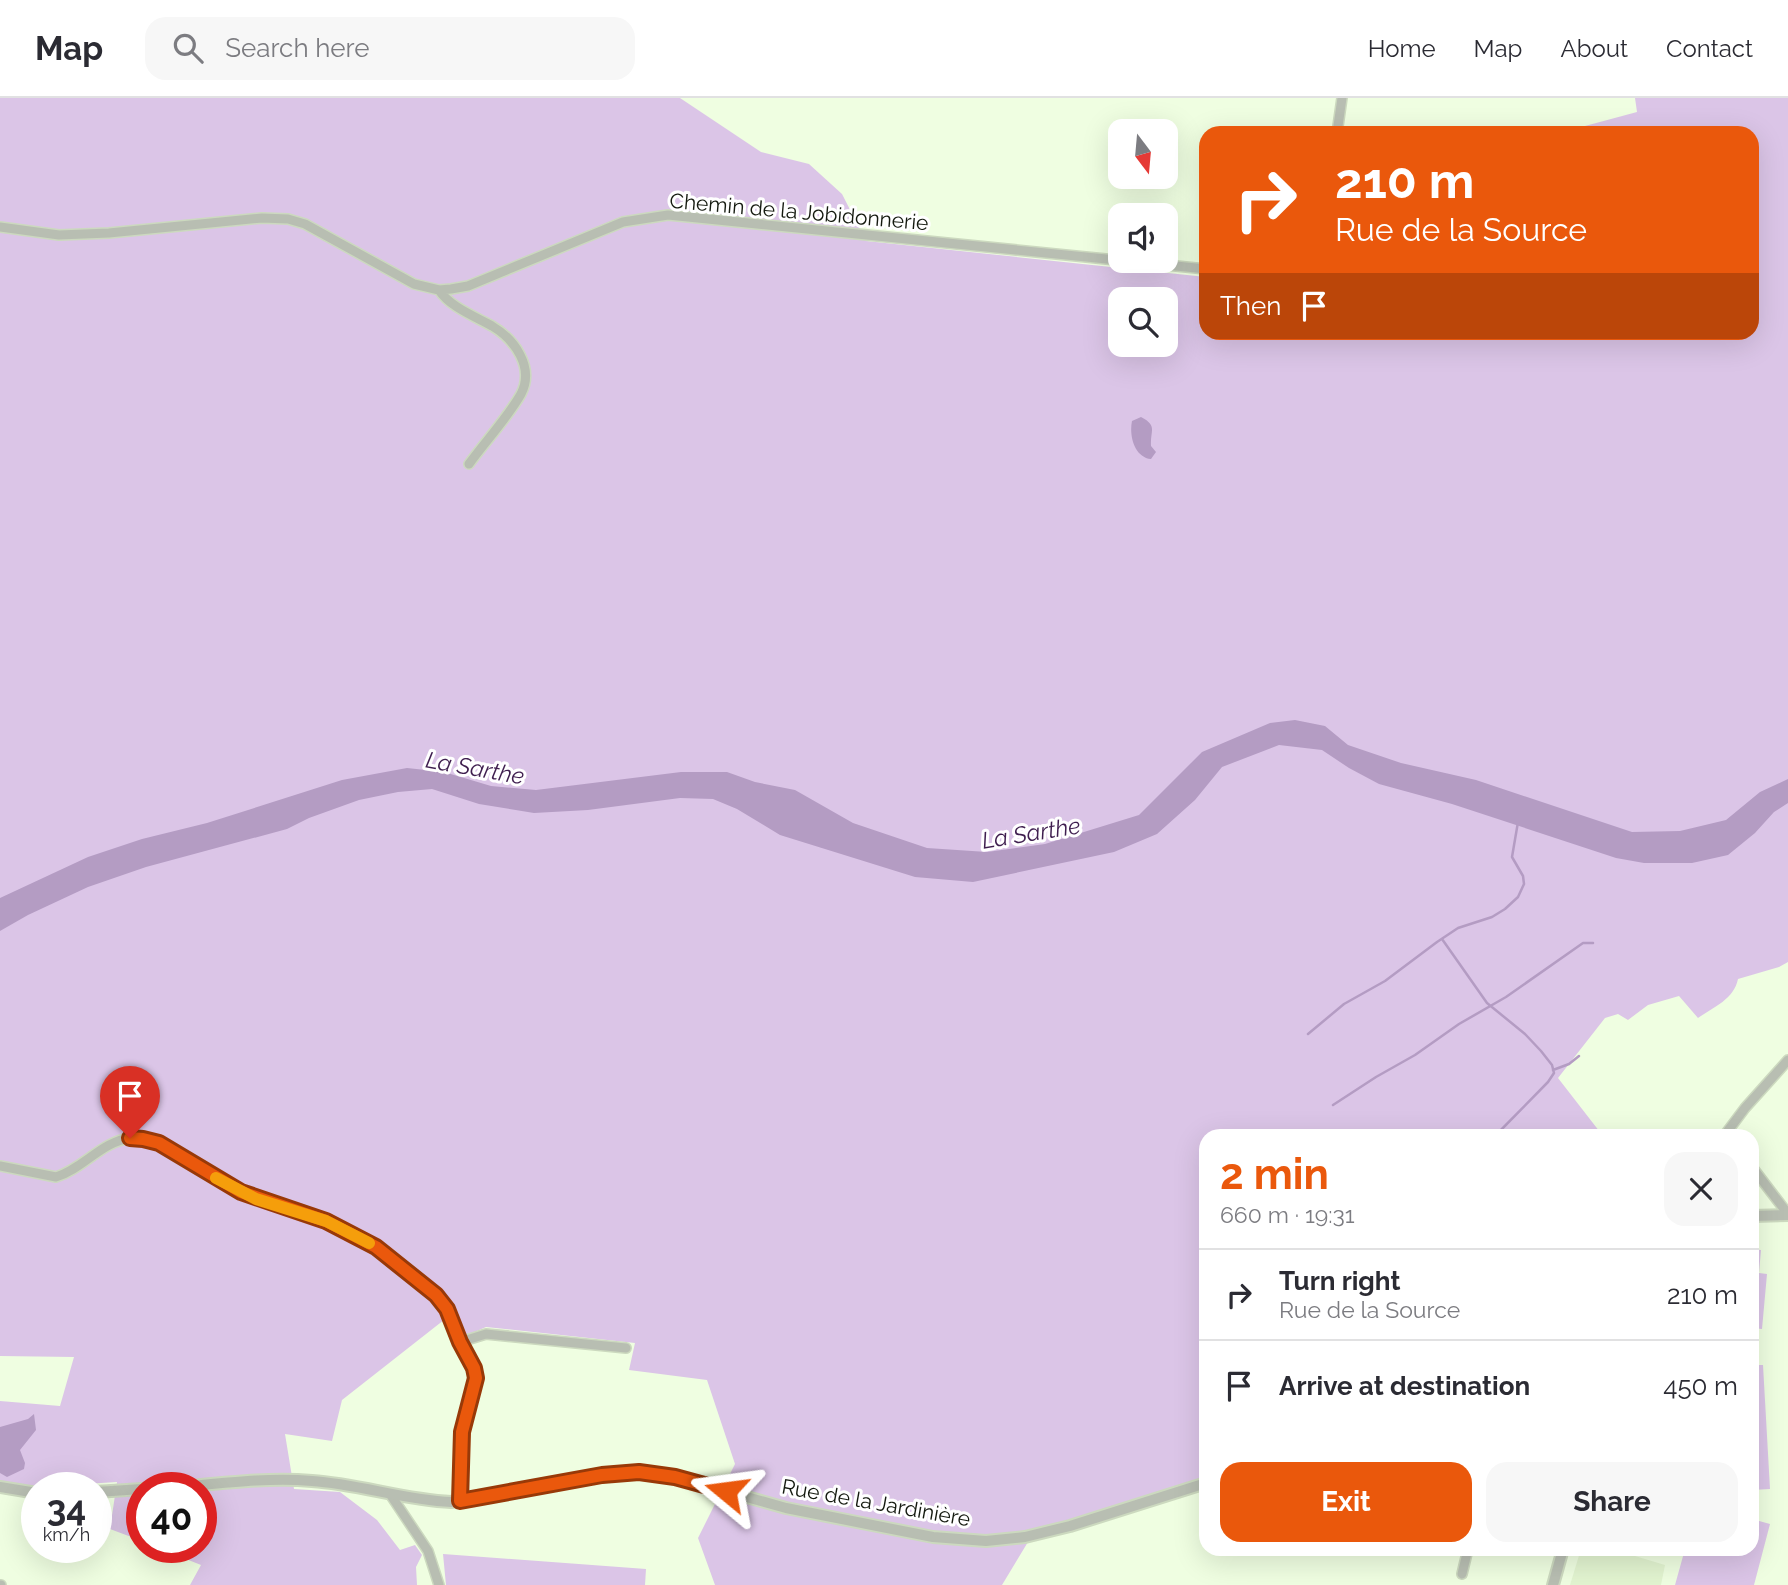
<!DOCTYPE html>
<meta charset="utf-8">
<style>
body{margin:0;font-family:Raleway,sans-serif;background:#f7f7f7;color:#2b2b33;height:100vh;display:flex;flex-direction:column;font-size:26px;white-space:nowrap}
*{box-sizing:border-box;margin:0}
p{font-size:23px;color:#7c7c81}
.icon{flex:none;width:38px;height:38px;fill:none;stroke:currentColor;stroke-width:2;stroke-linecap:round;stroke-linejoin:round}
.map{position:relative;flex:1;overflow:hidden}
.details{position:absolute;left:1199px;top:1031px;width:560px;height:427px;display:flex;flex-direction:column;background:#fff;border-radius:21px;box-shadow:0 7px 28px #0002}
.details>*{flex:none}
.hud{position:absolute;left:1199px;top:28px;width:560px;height:214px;border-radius:21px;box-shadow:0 7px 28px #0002;background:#ea580c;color:#fff;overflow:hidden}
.needle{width:46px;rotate:164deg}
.fabs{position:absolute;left:1108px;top:21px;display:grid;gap:14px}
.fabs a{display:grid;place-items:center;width:70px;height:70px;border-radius:14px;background:#fff;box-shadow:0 7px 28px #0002;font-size:35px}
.speed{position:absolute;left:21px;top:1374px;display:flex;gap:14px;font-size:35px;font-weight:700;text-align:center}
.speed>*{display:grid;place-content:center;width:91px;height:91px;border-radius:50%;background:#fff;box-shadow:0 7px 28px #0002;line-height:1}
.speed small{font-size:18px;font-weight:400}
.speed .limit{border:10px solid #d22;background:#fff;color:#111}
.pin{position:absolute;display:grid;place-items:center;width:60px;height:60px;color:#fff;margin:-72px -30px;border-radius:50% 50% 50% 0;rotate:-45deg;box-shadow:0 0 7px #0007}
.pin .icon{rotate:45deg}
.me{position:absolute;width:77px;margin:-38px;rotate:286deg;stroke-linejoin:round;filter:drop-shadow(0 0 5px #0008)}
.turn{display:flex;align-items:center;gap:24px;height:147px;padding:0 21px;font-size:32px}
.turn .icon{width:91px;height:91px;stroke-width:2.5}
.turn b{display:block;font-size:49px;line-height:60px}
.then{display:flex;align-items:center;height:66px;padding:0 21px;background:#0003;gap:14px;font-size:26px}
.round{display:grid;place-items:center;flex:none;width:74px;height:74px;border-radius:21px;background:#f7f7f7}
.headline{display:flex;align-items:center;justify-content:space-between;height:119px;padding:0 21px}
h1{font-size:42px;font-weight:700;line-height:52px;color:#ea580c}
.cta{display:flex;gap:14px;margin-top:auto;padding:14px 21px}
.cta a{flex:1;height:80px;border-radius:21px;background:#ea580c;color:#fff;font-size:28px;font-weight:700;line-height:80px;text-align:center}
.cta a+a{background:#f7f7f7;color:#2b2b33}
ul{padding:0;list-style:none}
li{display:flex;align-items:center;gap:21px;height:91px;padding:0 21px;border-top:2px solid #e1e1e2}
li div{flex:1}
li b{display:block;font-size:26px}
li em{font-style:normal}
header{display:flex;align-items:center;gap:42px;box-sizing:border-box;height:98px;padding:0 35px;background:#fff;border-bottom:2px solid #e1e1e2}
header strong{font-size:33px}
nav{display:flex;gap:38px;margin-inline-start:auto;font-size:24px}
.search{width:490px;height:63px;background:#f7f7f7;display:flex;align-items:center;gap:18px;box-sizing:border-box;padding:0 24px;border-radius:21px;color:#7c7c81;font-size:26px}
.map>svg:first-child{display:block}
.built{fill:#e2f4d0}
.green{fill:#dbc5e7;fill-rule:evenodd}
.water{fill:#b49cc3}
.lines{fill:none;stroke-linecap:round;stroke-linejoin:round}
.stream{stroke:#b49cc3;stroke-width:2.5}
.minor-casing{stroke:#ccd9bf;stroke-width:12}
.tertiary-casing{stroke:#ccd9bf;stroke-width:14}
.minor{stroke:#b8beb2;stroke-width:9}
.tertiary{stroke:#b8beb2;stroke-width:10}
.route-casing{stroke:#983908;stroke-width:18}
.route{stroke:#ea580c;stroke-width:12}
.slow{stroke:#f59e0b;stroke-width:12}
.labels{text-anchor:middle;stroke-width:6;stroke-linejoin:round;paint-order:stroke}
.street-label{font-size:21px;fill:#14190f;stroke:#fff}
.water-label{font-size:23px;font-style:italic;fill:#3f1e4f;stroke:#fff}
</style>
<header>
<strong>Map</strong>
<div class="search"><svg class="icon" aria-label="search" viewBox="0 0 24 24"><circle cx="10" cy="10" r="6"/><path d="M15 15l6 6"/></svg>Search here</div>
<nav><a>Home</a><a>Map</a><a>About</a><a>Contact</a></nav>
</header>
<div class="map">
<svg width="1788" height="1487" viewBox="0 0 1788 1487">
<rect width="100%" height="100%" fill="#effee1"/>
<!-- built -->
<path class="built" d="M1581,1451H1637L1635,1458L1665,1467L1661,1487H1570Z"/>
<!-- green -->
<path class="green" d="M0,0H680L761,54L809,66L842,96L866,143L1206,179V234H1752V35H1559L1637,14L1635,0H1788V864L1779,869L1738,881C1734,901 1714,909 1698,920L1679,898L1648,907L1628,922L1618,916L1605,920L1558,980L1603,1038H1206V1390L1031,1439L1002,1487H715L698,1440L735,1366L707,1282L629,1272L635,1245L486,1229L465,1238L449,1218L342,1302L332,1343L285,1336L294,1391L340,1394L377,1422L400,1452L415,1447L422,1457L416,1469L417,1487H190L201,1467L156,1449H201V1390H142V1443L110,1431L117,1384L36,1389L0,1383V1303L60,1308L74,1259L0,1258ZM1120,201H1166V247H1120Z
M1752,1151L1761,1152L1759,1175L1767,1176L1762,1231L1752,1230Z
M1752,1267H1763L1770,1391L1752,1392Z
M1752,1421L1770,1426L1754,1487H1675L1685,1451H1752Z
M443,1456L646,1471L645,1487H446Z"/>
<!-- water -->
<path class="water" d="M1141,319C1158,328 1150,332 1151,348L1156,354L1151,361C1134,359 1129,337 1132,323Z
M1295,622L1325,628L1348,647L1401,665L1476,682L1632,734L1680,733L1726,722L1760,694L1788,681V705L1774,714L1755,735L1728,757L1692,765H1644L1616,760L1452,706L1379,686L1349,670L1322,652L1279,647L1222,669L1195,702L1157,736L1114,754L973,784L915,779L780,737L737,711L713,701L680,700L588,712L534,715L479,706L432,691L398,694L359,702L309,720L287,731L146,769L88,789L28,817L0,833V800L88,759L142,741L207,725L342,682L407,670L444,674L491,688L536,692L681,674H727L755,684L795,692L853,725L927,750L987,754L1045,746L1139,717L1202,654L1270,625Z
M34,1316L36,1332L20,1352L25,1365L24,1371L7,1379L0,1375V1329L28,1321Z"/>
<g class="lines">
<!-- stream -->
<path class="stream" d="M1442,841L1487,905L1525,936L1541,953L1552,967L1554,975L1548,984L1495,1038
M1308,936L1344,906L1385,883L1437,844L1458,830L1492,819L1505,811L1518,799L1524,786L1523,778L1512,759L1518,724
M1553,972L1569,966L1579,958
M1333,1007L1376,979L1415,957L1459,926L1506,899L1583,845H1593"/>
<!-- minor casing -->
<g class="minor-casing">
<path id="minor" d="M1337,35L1342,0
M0,129L59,137L109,135L262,120L288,121L305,126L414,186L439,192L451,191L468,188L623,124L668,117L1206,171
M439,192C450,209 474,218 492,228C514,241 535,269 521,296C508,319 485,344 469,366
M1724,1038L1745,1010L1788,962
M0,1068L56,1079C83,1071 102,1043 131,1040C161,1037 200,1073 226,1087C257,1104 292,1110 326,1123C363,1138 423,1175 446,1209C453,1219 455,1232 460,1244C464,1253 472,1262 474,1272C480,1292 464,1314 462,1334C458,1356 460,1380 460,1403
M1752,1069L1788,1116
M460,1244L486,1236L626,1250
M390,1396L428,1453L439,1487
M1462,1476L1468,1451
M0,1487H1"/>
</g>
<!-- tertiary casing -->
<g class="tertiary-casing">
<path id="tertiary" d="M1752,1118L1788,1117
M0,1389L37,1395
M171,1390C217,1386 265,1379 312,1383C359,1386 404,1402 451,1404L602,1377L639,1374L675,1379L786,1410L867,1426L933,1439L986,1443L1025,1439L1070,1428L1206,1385
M96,1394L142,1391
M1553,1487L1563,1451"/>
</g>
<!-- minor -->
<use href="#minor" class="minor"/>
<!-- tertiary -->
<use href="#tertiary" class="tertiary"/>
</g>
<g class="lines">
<!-- route casing -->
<g class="route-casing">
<path id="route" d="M130,1040L143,1041L159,1045L241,1094L326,1123L376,1149L436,1197L447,1211L460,1244L474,1270L476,1280L462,1334L460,1403L602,1377L639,1374L675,1379L726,1393"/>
</g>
<!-- route -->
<use href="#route" class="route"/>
<!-- slow -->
<path class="slow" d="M216,1080L256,1101L326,1123L369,1145"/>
</g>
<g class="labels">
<!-- street labels -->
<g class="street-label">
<text transform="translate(799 114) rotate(5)" y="7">Chemin de la Jobidonnerie</text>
<text transform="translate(876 1405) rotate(10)" y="7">Rue de la Jardinière</text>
</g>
<!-- water labels -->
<g class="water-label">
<text transform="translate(475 670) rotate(10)" y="8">La Sarthe</text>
<text transform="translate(1031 735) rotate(-9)" y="8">La Sarthe</text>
</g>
</g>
</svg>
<div class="fabs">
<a><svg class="needle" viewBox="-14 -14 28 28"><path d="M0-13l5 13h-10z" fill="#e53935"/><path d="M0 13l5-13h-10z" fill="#7c7c81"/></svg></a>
<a><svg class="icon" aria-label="sound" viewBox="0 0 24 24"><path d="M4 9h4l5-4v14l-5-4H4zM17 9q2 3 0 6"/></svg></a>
<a><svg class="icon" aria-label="search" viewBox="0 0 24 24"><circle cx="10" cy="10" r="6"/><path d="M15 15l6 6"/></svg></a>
</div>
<div class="speed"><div>34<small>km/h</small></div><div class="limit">40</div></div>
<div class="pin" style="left:130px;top:1040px;background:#d93025"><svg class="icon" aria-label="arrive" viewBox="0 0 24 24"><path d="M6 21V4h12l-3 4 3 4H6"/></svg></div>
<svg class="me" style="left:726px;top:1393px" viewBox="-20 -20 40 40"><path d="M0-17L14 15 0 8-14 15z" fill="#ea580c" stroke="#fff" stroke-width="4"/></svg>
<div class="hud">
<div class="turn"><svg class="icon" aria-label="right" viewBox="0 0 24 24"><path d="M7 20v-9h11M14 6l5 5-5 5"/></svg><div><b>210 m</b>Rue de la Source</div></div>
<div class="then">Then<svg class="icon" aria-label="arrive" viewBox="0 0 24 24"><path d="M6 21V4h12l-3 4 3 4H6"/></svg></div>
</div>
<section class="details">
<div class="headline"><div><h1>2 min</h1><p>660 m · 19:31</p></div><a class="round"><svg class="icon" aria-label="close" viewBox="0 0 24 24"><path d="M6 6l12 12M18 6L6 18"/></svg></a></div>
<ul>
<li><svg class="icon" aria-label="right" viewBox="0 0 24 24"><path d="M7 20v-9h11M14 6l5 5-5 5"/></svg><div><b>Turn right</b><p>Rue de la Source</p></div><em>210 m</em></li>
<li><svg class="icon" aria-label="arrive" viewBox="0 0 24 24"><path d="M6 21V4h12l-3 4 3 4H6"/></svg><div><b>Arrive at destination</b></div><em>450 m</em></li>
</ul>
<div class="cta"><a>Exit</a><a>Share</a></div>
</section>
</div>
